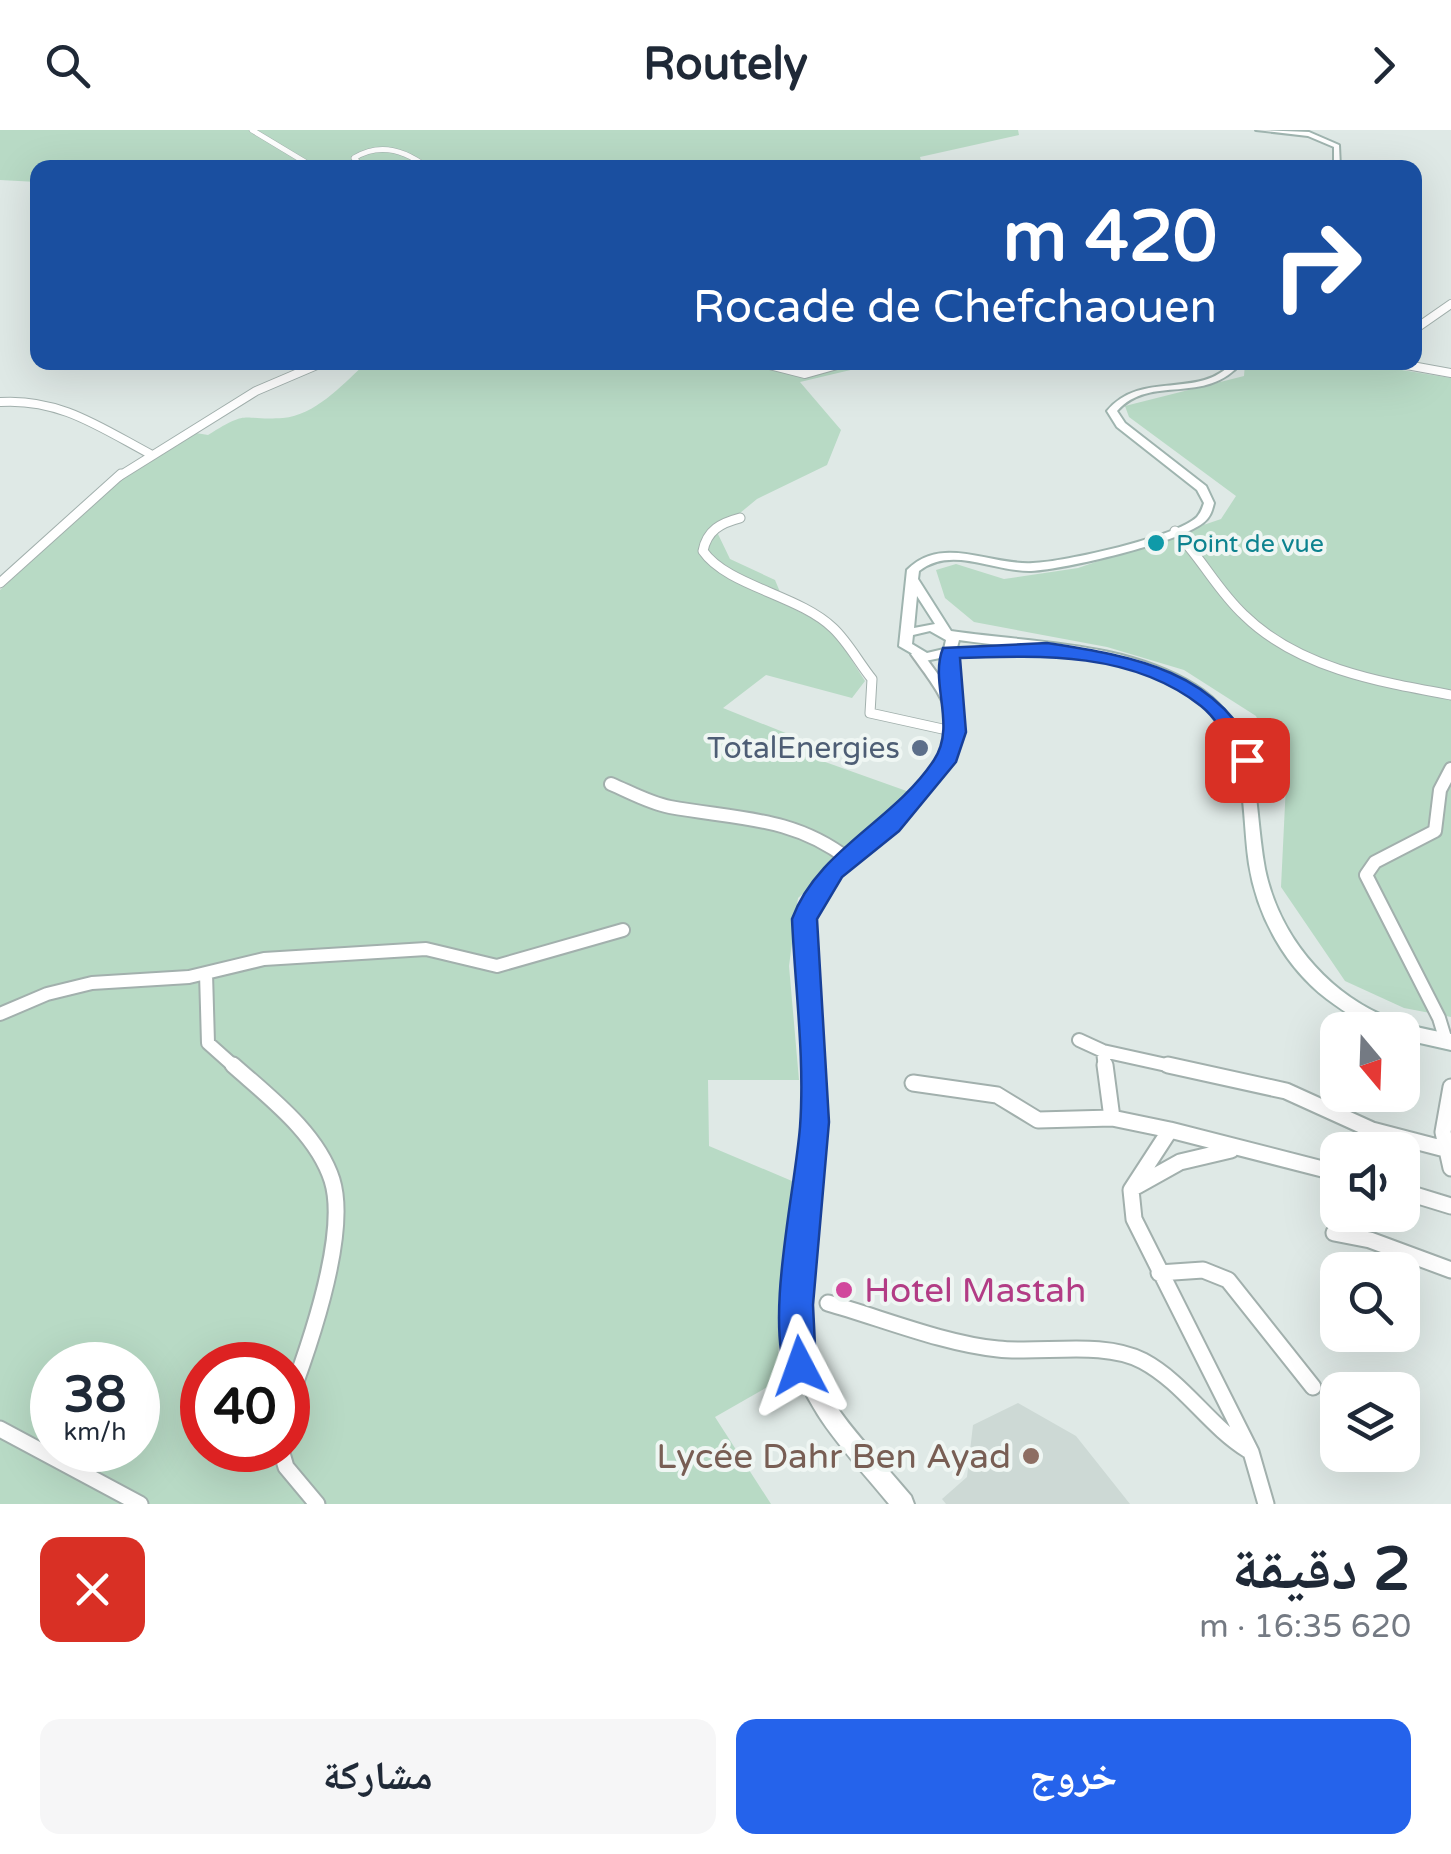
<!DOCTYPE html>
<html lang="ar">
<meta charset="utf-8">
<style>
body{margin:0;font-family:"Varela Round","Noto Naskh Arabic",sans-serif;background:#f6f6f7;color:#1f2937;direction:rtl;height:100vh;display:flex;flex-direction:column;font-size:38px;white-space:nowrap}
*{box-sizing:border-box;margin:0}
p{font-size:32px;color:#747a83}
.icon{flex:none;width:55px;height:55px;fill:none;stroke:currentColor;stroke-width:2;stroke-linecap:round;stroke-linejoin:round}
.map{position:relative;height:1374px;overflow:hidden;direction:ltr}
.details{display:flex;flex-direction:column;background:#fff;flex:1}
.details>*{flex:none}
.banner{position:absolute;left:30px;top:30px;width:1392px;height:210px;border-radius:20px;box-shadow:0 10px 40px #0002;direction:rtl;background:#1a4fa0;color:#fff;overflow:hidden}
.needle{width:65px;rotate:161deg}
.fabs{position:absolute;left:1320px;top:882px;display:grid;gap:20px}
.fabs a{display:grid;place-items:center;width:100px;height:100px;border-radius:20px;background:#fff;box-shadow:0 10px 40px #0002;font-size:50px}
.speed{position:absolute;left:30px;top:1212px;display:flex;gap:20px;font-size:50px;font-weight:700;text-align:center}
.speed>*{display:grid;place-content:center;width:130px;height:130px;border-radius:50%;background:#fff;box-shadow:0 10px 40px #0002;line-height:1}
.speed small{font-size:25px;font-weight:400}
.speed .limit{border:15px solid #d22;background:#fff;color:#111}
.pin{position:absolute;display:grid;place-items:center;width:85px;height:85px;color:#fff;margin:-42px;border-radius:20px;box-shadow:0 5px 15px #0006}
.me{position:absolute;width:110px;margin:-55px;rotate:356deg;stroke-linejoin:round;filter:drop-shadow(0 0 8px #0008)}
.turn{display:flex;align-items:center;gap:35px;height:210px;padding:0 40px;font-size:45px}
.turn .icon{width:130px;height:130px;stroke-width:2.5}
.turn b{display:block;font-size:70px;line-height:85px}
.round{display:grid;place-items:center;flex:none;width:105px;height:105px;border-radius:20px;background:#f6f6f7}
.overview{display:flex;align-items:center;justify-content:space-between;height:170px;padding:0 40px}
h1{font-size:60px;font-weight:700;line-height:75px}
.cta{display:flex;gap:20px;margin-top:auto;padding:20px 40px}
.cta a{flex:1;height:115px;border-radius:20px;background:#2563eb;color:#fff;font-size:40px;font-weight:700;line-height:115px;text-align:center}
.cta a+a{background:#f6f6f7;color:#1f2937}
header{display:flex;justify-content:space-between;align-items:center;height:130px;padding:0 40px;background:#fff;font-size:45px;font-weight:700}
.map>svg:first-child{display:block}
.built{fill:#cdd9d5}
.green{fill:#b8dac5;fill-rule:evenodd}
.lines{fill:none;stroke-linecap:round;stroke-linejoin:round}
.minor-far4-casing{stroke:#a2b0ad;stroke-width:6}
.minor-far3-casing{stroke:#a2b0ad;stroke-width:10}
.minor-far2-casing{stroke:#a2b0ad;stroke-width:11}
.minor-far1-casing{stroke:#a2b0ad;stroke-width:16}
.minor-casing{stroke:#a2b0ad;stroke-width:19}
.tertiary-casing{stroke:#a2b0ad;stroke-width:4}
.secondary-casing{stroke:#9fb4af;stroke-width:4}
.minor-far4{stroke:#fff;stroke-width:5}
.minor-far3{stroke:#fff;stroke-width:8}
.minor-far2{stroke:#fff;stroke-width:9}
.minor-far1{stroke:#fff;stroke-width:12}
.minor{stroke:#fff;stroke-width:15}
.tertiary{fill:#fff;fill-rule:evenodd}
.secondary{fill:#fff;fill-rule:evenodd}
.route{fill:#2563eb;stroke:#184099;stroke-width:2.5}
.culture-dot{fill:#0f9aa8;stroke:#eff6f3;stroke-width:4}
.service-dot{fill:#5c6f8a;stroke:#eff6f3;stroke-width:4}
.hotel-dot{fill:#d1479c;stroke:#eff6f3;stroke-width:4}
.education-dot{fill:#8d6e63;stroke:#eff6f3;stroke-width:4}
.labels{text-anchor:middle;stroke-width:8;stroke-linejoin:round;paint-order:stroke}
.far-culture-label{font-size:25px;fill:#0d838f;stroke:#eff6f3;text-anchor:start}
.service-label{font-size:30px;fill:#4e5e75;stroke:#eff6f3;text-anchor:end}
.near-hotel-label{font-size:35px;fill:#b23c85;stroke:#eff6f3;text-anchor:start}
.near-education-label{font-size:35px;fill:#785e54;stroke:#eff6f3;text-anchor:end}
</style>
<header><svg class="icon" aria-label="forward" viewBox="0 0 24 24"><path d="M9 5l7 7-7 7"/></svg>Routely<svg class="icon" aria-label="search" viewBox="0 0 24 24"><circle cx="10" cy="10" r="6"/><path d="M15 15l6 6"/></svg></header>
<div class="map">
<svg width="1451" height="1374" viewBox="0 0 1451 1374">
<rect width="100%" height="100%" fill="#dfe9e6"/>
<!-- built -->
<path class="built" d="M1018,1273L1076,1306L1130,1374H946L942,1369L967,1347L973,1295Z"/>
<!-- green -->
<path class="green" d="M0,0H1018L1019,5L920,27L923,38H38L37,52L0,50Z
M354,233H880L800,252L841,300L827,335L757,369L717,402L730,429L775,450L785,474L832,499L865,551L852,568L766,545L723,578L823,618L814,628L915,664L798,768L789,836L799,950H708L709,1016L792,1051L776,1252L715,1287L771,1374H0V460L117,353L196,303L208,305C251,278 239,291 283,288C315,285 341,256 363,236ZM52,1235H138V1320H52ZM202,1235H288V1320H202Z
M1245,233L1377,236L1451,248V887L1404,878L1345,851L1281,757L1286,654L1256,586L1184,540L1107,517L974,492L945,468L936,440L956,434L1004,449L1078,438L1221,389L1236,366L1129,287L1125,276L1244,246Z"/>
<g class="lines">
<!-- minor-far4 casing -->
<g class="minor-far4-casing">
<path id="minor-far4" d="M252,0L315,38
M363,38L354,28C380,12 405,20 428,38"/>
</g>
<!-- minor-far3 casing -->
<g class="minor-far3-casing">
<path id="minor-far3" d="M1415,199L1451,174
M758,232L805,244L848,232
M1390,232L1451,243
M0,272C60,268 101,298 152,325
M118,347L256,261L324,232"/>
</g>
<!-- minor-far2 casing -->
<g class="minor-far2-casing">
<path id="minor-far2" d="M740,388C721,393 707,400 703,421C727,456 799,465 833,498C848,512 859,533 872,549L870,583L956,602
M1175,401C1201,427 1217,460 1244,485C1298,538 1379,552 1451,565
M0,453L121,344"/>
</g>
<!-- minor-far1 casing -->
<g class="minor-far1-casing">
<path id="minor-far1" d="M949,601L956,602
M611,654C630,662 649,673 670,677C735,689 793,686 848,729
M206,843L208,913L236,938
M0,884L47,864L92,853L189,847L264,829L426,819L497,836L623,800
M1079,910L1103,921L1180,938
M1446,911L1439,888L1366,745L1375,732L1435,701L1440,660L1451,639
M1103,921L1105,938"/>
</g>
<!-- minor casing -->
<g class="minor-casing">
<path id="minor" d="M233,935C269,967 317,1003 332,1050C349,1104 308,1220 288,1273
M1105,935L1112,988
M1168,935L1286,961L1372,1000L1445,1019
M913,953L997,965L1038,990L1112,988L1170,1000L1131,1060L1134,1089L1251,1322L1266,1374
M1451,957L1443,1002L1451,1038
M1170,1000L1338,1043
M1137,1056L1180,1032L1231,1020
M1402,1061L1451,1076
M1334,1103L1370,1110L1451,1140
M1159,1143L1203,1140L1228,1150L1313,1257
M828,1173C881,1188 945,1214 998,1219C1042,1224 1103,1210 1143,1231C1184,1253 1209,1296 1248,1320
M0,1299L140,1374
M281,1320L286,1337L317,1374"/>
</g>
<!-- tertiary casing -->
<g class="tertiary-casing">
<path id="tertiary" d="M950,518L956,522L962,602L952,632L896,699L839,745L818,772L812,789L824,993L805,1208C822,1275 868,1314 911,1366L914,1374H889C843,1318 803,1281 785,1208L806,993L798,789C804,769 814,752 830,737C846,720 867,709 884,693C905,674 954,620 949,591C944,566 925,544 911,524L917,520L921,521L947,557L944,522Z"/>
</g>
<!-- secondary casing -->
<g class="secondary-casing">
<path id="secondary" d="M1256,0L1309,2L1339,15L1340,38H1334V17L1308,6Z
M1233,232H1242C1205,277 1151,243 1117,281L1125,293L1206,356L1214,373C1212,381 1210,388 1203,393C1177,413 1066,439 1031,441C995,442 951,415 919,441L918,449L951,501C1031,513 1124,511 1195,555C1264,598 1252,670 1265,739C1280,811 1335,873 1406,894C1421,899 1436,901 1451,904V920L1402,909V900C1370,900 1353,888 1327,869C1285,837 1257,786 1249,734C1241,681 1249,616 1205,577C1140,518 1041,522 959,510L955,525L925,531L899,516L907,440C942,404 991,436 1033,433C1064,432 1176,407 1197,387C1201,382 1202,379 1204,373L1197,360L1117,297L1107,281C1142,239 1199,271 1233,232ZM917,466L935,494L914,498ZM930,501L946,510L944,519L927,523L912,514L913,505Z"/>
</g>
<!-- minor-far4 -->
<use href="#minor-far4" class="minor-far4"/>
<!-- minor-far3 -->
<use href="#minor-far3" class="minor-far3"/>
<!-- minor-far2 -->
<use href="#minor-far2" class="minor-far2"/>
<!-- minor-far1 -->
<use href="#minor-far1" class="minor-far1"/>
<!-- minor -->
<use href="#minor" class="minor"/>
<!-- tertiary -->
<use href="#tertiary" class="tertiary"/>
<!-- secondary -->
<use href="#secondary" class="secondary"/>
</g>
<!-- route -->
<path class="route" d="M1047,513C1133,526 1221,541 1258,630L1247,637L1239,635C1228,614 1221,592 1201,576C1132,522 1043,525 960,528L966,602L956,632L899,701L842,747L817,789L829,992L813,1175L816,1236L811,1248L800,1253L788,1248C764,1192 795,1061 800,997C805,929 795,857 792,789C817,720 894,691 934,630C957,595 929,553 943,518Z"/>
<!-- markers -->
<circle class="culture-dot" cx="1156" cy="413" r="10"/>
<circle class="service-dot" cx="920" cy="618" r="10"/>
<circle class="hotel-dot" cx="844" cy="1160" r="10"/>
<circle class="education-dot" cx="1031" cy="1326" r="10"/>
<g class="labels">
<!-- far-culture labels -->
<g class="far-culture-label">
<text x="1176" y="422">Point de vue</text>
</g>
<!-- service labels -->
<g class="service-label">
<text x="900" y="628">TotalEnergies</text>
</g>
<!-- near-hotel labels -->
<g class="near-hotel-label">
<text x="864" y="1172">Hotel Mastah</text>
</g>
<!-- near-education labels -->
<g class="near-education-label">
<text x="1011" y="1338">Lycée Dahr Ben Ayad</text>
</g>
</g>
</svg>
<div class="fabs">
<a><svg class="needle" viewBox="-14 -14 28 28"><path d="M0-13l5 13h-10z" fill="#e53935"/><path d="M0 13l5-13h-10z" fill="#747a83"/></svg></a>
<a><svg class="icon" aria-label="sound" viewBox="0 0 24 24"><path d="M4 9h4l5-4v14l-5-4H4zM17 9q2 3 0 6"/></svg></a>
<a><svg class="icon" aria-label="search" viewBox="0 0 24 24"><circle cx="10" cy="10" r="6"/><path d="M15 15l6 6"/></svg></a>
<a><svg class="icon" aria-label="layers" viewBox="0 0 24 24"><path d="M12 4l9 5-9 5-9-5zM3 14l9 5 9-5"/></svg></a>
</div>
<div class="speed"><div>38<small>km/h</small></div><div class="limit">40</div></div>
<div class="pin" style="left:1247px;top:630px;background:#d93025"><svg class="icon" aria-label="arrive" viewBox="0 0 24 24"><path d="M6 21V4h12l-3 4 3 4H6"/></svg></div>
<svg class="me" style="left:800px;top:1236px" viewBox="-20 -20 40 40"><path d="M0-17L14 15 0 8-14 15z" fill="#2563eb" stroke="#fff" stroke-width="4"/></svg>
<div class="banner">
<div class="turn"><svg class="icon" aria-label="right" viewBox="0 0 24 24"><path d="M7 20v-9h11M14 6l5 5-5 5"/></svg><div><b>420 m</b>Rocade de Chefchaouen</div></div>
</div>
</div>
<section class="details">
<div class="overview"><div><h1>2 دقيقة</h1><p>620 m · 16:35</p></div><a class="round" style="background:#d93025;color:#fff"><svg class="icon" aria-label="close" viewBox="0 0 24 24"><path d="M6 6l12 12M18 6L6 18"/></svg></a></div>
<div class="cta"><a>خروج</a><a>مشاركة</a></div>
</section>
